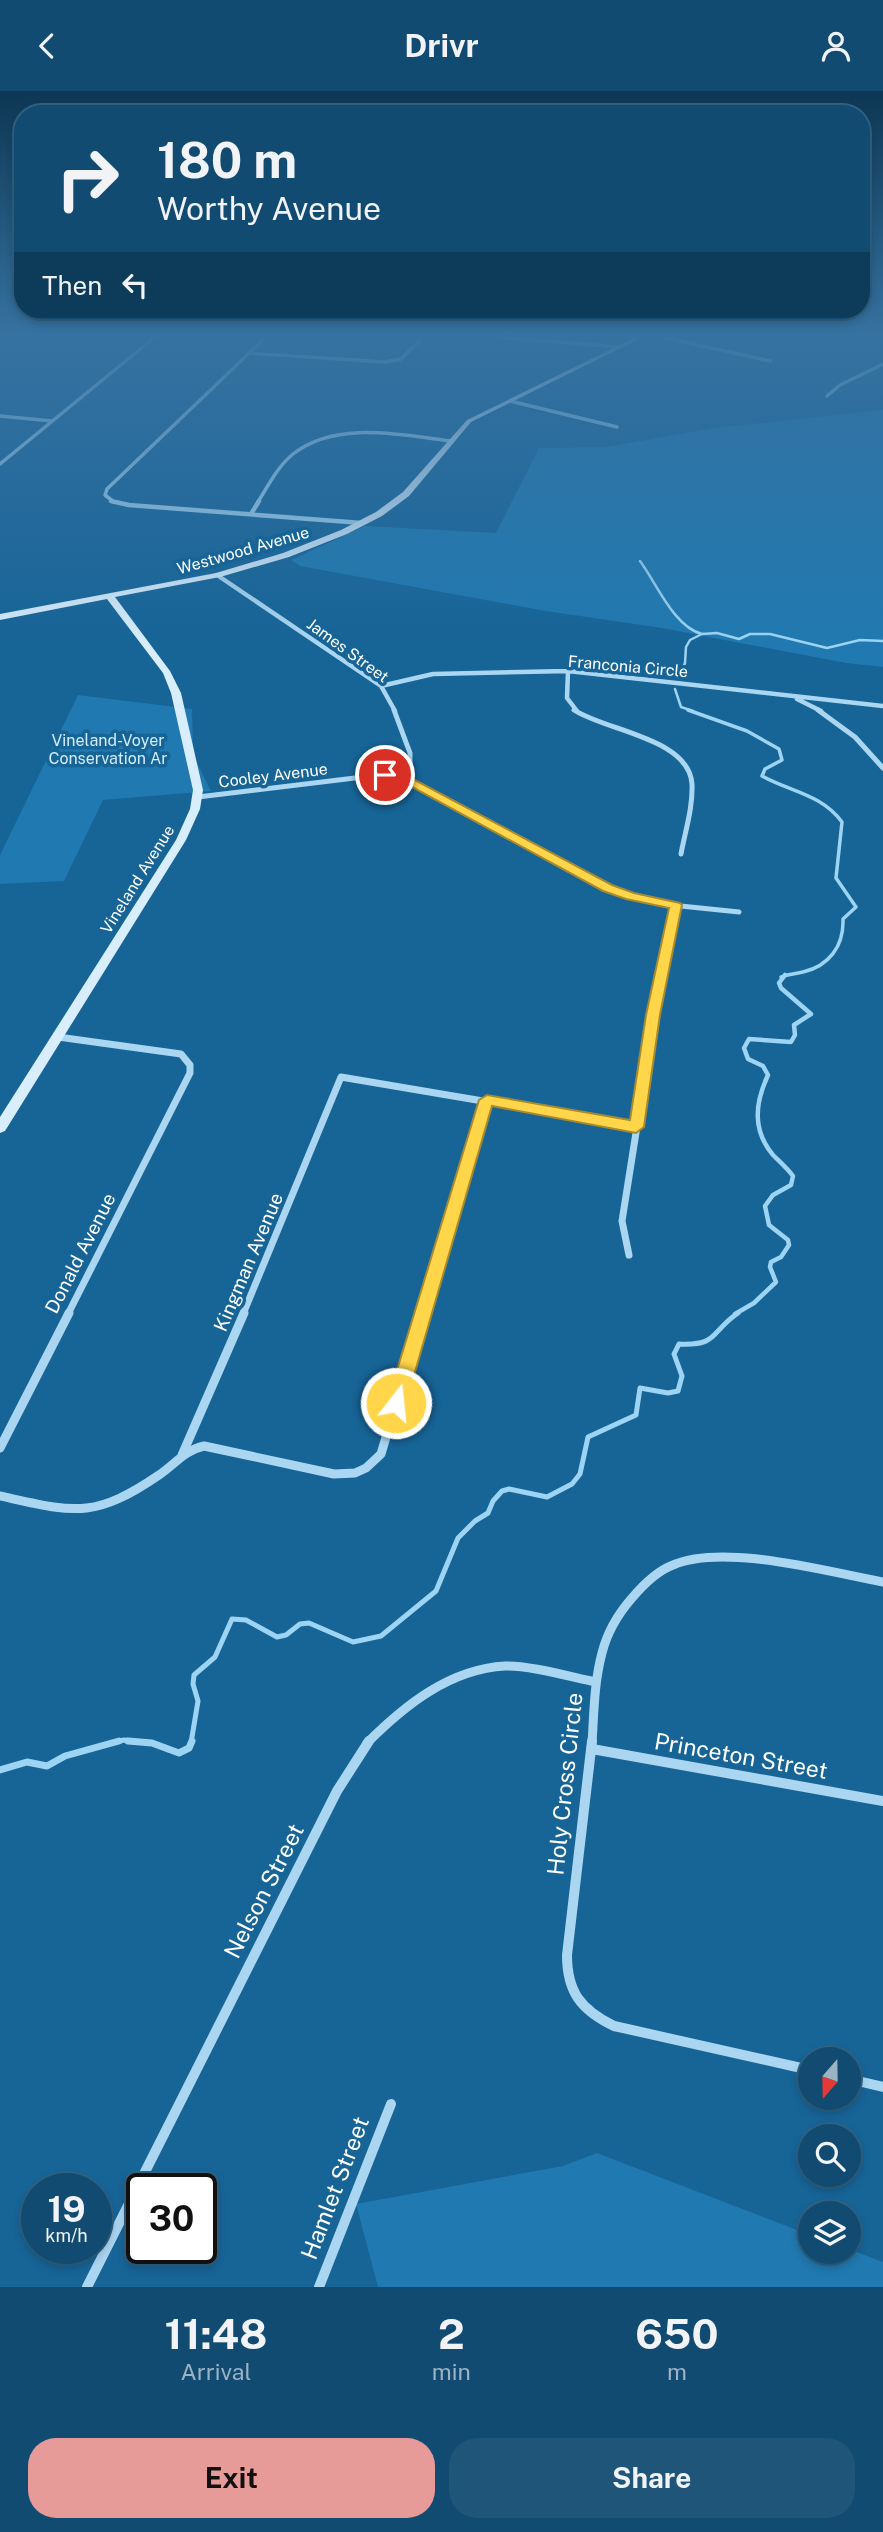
<!DOCTYPE html>
<style>
body{margin:0;font-family:"Public Sans",sans-serif;background:#1e5579;color:#f1f3f6;height:100vh;display:flex;flex-direction:column;font-size:26px;white-space:nowrap}
*{box-sizing:border-box;margin:0}
p{font-size:23px;color:#9cb3c3}
.icon{flex:none;width:38px;height:38px;fill:none;stroke:currentColor;stroke-width:2;stroke-linecap:round;stroke-linejoin:round}
.map{position:relative;height:2196px;overflow:hidden}
.sheet{display:flex;flex-direction:column;background:#114b71;flex:1}
.sheet>*{flex:none}
.top-card{position:absolute;left:14px;top:14px;width:856px;height:214px;border-radius:28px;box-shadow:0 4px 10px #0003,0 0 0 2px #306384;background:#114b71;color:#f1f3f6;overflow:hidden}
.needle{width:46px;rotate:200deg}
.controls{position:absolute;left:798px;top:1956px;display:grid;gap:14px}
.controls a{display:grid;place-items:center;width:63px;height:63px;border-radius:50%;background:#114b71;box-shadow:0 4px 10px #0003,0 0 0 2px #306384;font-size:35px}
.speed{position:absolute;left:21px;top:2082px;display:flex;gap:14px;font-size:35px;font-weight:700;text-align:center}
.speed>*{display:grid;place-content:center;width:91px;height:91px;border-radius:50%;background:#114b71;box-shadow:0 4px 10px #0003,0 0 0 2px #306384;line-height:1}
.speed small{font-size:18px;font-weight:400}
.speed .limit{border:4px solid #111;border-radius:10px;background:#fff;color:#111}
.pin{position:absolute;display:grid;place-items:center;width:60px;height:60px;color:#fff;margin:-30px;border:4px solid #fff;border-radius:50%;box-shadow:0 2px 7px #0007}
.me{position:absolute;width:77px;margin:-38px;rotate:16deg;stroke-linejoin:round;filter:drop-shadow(0 0 5px #0008)}
.turn{display:flex;align-items:center;gap:24px;height:147px;padding:0 28px;font-size:32px}
.turn .icon{width:91px;height:91px;stroke-width:2.5}
.turn b{display:block;font-size:49px;line-height:60px}
.then{display:flex;align-items:center;height:66px;padding:0 28px;background:#0003;gap:14px;font-size:26px}
.eta{display:flex;justify-content:space-evenly;align-items:center;height:119px;text-align:center}
.eta b{font-size:42px;font-weight:700;line-height:49px}
.button{display:flex;gap:14px;margin-top:auto;padding:14px 28px}
.button a{flex:1;height:80px;border-radius:28px;background:#e69b98;color:#111;font-size:28px;font-weight:700;line-height:80px;text-align:center}
.button a+a{background:#1e5579;color:#f1f3f6}
header{display:flex;justify-content:space-between;align-items:center;height:91px;padding:0 28px;background:#114b71;font-size:32px;font-weight:700}
.map>svg:first-child{display:block}
.green{fill:#2079b0}
.lines{fill:none;stroke-linecap:round;stroke-linejoin:round}
.stream-far4{stroke:#9dd4f3;stroke-width:2.5}
.stream-far3{stroke:#9dd4f3;stroke-width:3.5}
.stream-far2{stroke:#9dd4f3;stroke-width:4.5}
.stream-far1{stroke:#9dd4f3;stroke-width:5}
.stream{stroke:#9dd4f3;stroke-width:7}
.street-far5{stroke:#aad6f1;stroke-width:3.5}
.street-far4{stroke:#aad6f1;stroke-width:4.5}
.street-far3{stroke:#aad6f1;stroke-width:5}
.street-far2{stroke:#aad6f1;stroke-width:7}
.street-far1{stroke:#aad6f1;stroke-width:9}
.street{stroke:#aad6f1;stroke-width:10}
.secondary{fill:#d9eefc;fill-rule:evenodd}
.route{fill:#ffd54a;stroke:#a68a30;stroke-width:2}
.labels{text-anchor:middle;stroke-width:7;stroke-linejoin:round;paint-order:stroke}
.far-street-label{font-size:16px;fill:#fff;stroke:#176497}
.far-park-label{font-size:16px;fill:#d1ecfc;stroke:#176497}
.street-label{font-size:19px;fill:#fff;stroke:#176497}
.near-street-label{font-size:23px;fill:#fff;stroke:#176497}
</style>
<header><svg class="icon" aria-label="back" viewBox="0 0 24 24"><path d="M15 5l-7 7 7 7"/></svg>Drivr<svg class="icon" aria-label="person" viewBox="0 0 24 24"><circle cx="12" cy="8" r="4"/><path d="M4 21q1-7 8-7t8 7"/></svg></header>
<div class="map">
<svg width="883" height="2196" viewBox="0 0 883 2196">
<rect width="100%" height="100%" fill="#176497"/>
<!-- green -->
<path class="green" d="M883,319V576L846,572L662,537L546,520L300,475L291,469L365,435L496,442L539,357L607,356L714,337Z
M78,604L192,618L193,664L211,700L103,709L64,790L0,793V764Z
M597,2062L810,2144V2161H849V2158L883,2171V2196H378L356,2113L563,2075Z"/>
<g class="lines">
<!-- stream-far4 -->
<path class="stream-far4" d="M640,470C657,493 674,536 702,543
M679,586L685,572L686,556L690,549L702,543L717,542L739,548L750,543H770L827,557L860,549L883,550
M675,598L681,616L693,620"/>
<!-- stream-far3 -->
<path class="stream-far3" d="M688,619L747,640L779,658L782,669L765,678L762,685C791,701 821,703 842,731L836,787L856,816L843,828C844,855 829,875 803,881C795,883 788,883 781,886"/>
<!-- stream-far2 -->
<path class="stream-far2" d="M735,1223L754,1212L776,1191L770,1176L771,1171L781,1166L789,1154L788,1149L769,1134L765,1115L773,1104L791,1094L793,1085C787,1077 780,1071 773,1064C752,1039 755,1012 768,984L763,975L748,968L744,957L749,948L791,951L795,944L794,934L811,923L781,897L779,892L785,884"/>
<!-- stream-far1 -->
<path class="stream-far1" d="M112,1652L124,1649L152,1652
M191,1652L198,1610L193,1593L194,1584L215,1566L232,1528L246,1529L277,1546L286,1544L300,1533L309,1532L353,1551L381,1545L436,1500L458,1447L475,1430L488,1422L493,1410L502,1400L509,1398L547,1406L572,1393L580,1383L588,1346L636,1324L640,1297L668,1302L678,1300L682,1285L674,1263L679,1253C719,1255 710,1241 738,1222"/>
<!-- stream -->
<path class="stream" d="M128,1650L152,1652L179,1662L189,1657L192,1650
M0,1679L27,1671L47,1675L65,1665L119,1650"/>
<!-- street-far5 -->
<path class="street-far5" d="M496,246L621,256
M662,246L770,270
M248,262L385,271L401,268L423,246
M827,305L840,294L883,273
M510,310L617,336
M0,325L52,330
M0,373L155,246
M114,411L105,404L107,398L266,246
M258,411C268,395 278,375 293,363C336,329 402,344 451,350"/>
<!-- street-far4 -->
<path class="street-far4" d="M111,410L129,414L362,432
M251,423L259,410
M217,484L381,595L395,620
M568,580L567,607L577,620
M381,595L433,583L568,580L883,615
M797,608L821,620"/>
<!-- street-far3 -->
<path class="street-far3" d="M394,619L410,662V674L396,682
M574,619C606,640 689,647 692,693C693,717 685,741 681,763
M818,619L855,646L883,677
M198,706L396,682L614,800L671,814L739,821
M661,886L676,814"/>
<!-- street-far2 -->
<path class="street-far2" d="M58,946L181,963L190,974V982L68,1223
M629,1164L622,1130L661,884
M243,1223L341,986L636,1036
M423,1223L487,1009"/>
<!-- street-far1 -->
<path class="street-far1" d="M0,1357L69,1222
M182,1364L244,1222
M0,1405C74,1421 93,1429 159,1384C174,1374 185,1359 204,1355L334,1383L355,1382L366,1377L381,1363L423,1222
M367,1652C405,1614 450,1578 505,1575C529,1574 571,1586 596,1591
M592,1652C594,1622 594,1592 602,1562C607,1542 618,1523 632,1507C643,1494 657,1480 673,1474C724,1452 828,1481 883,1491"/>
<!-- street -->
<path class="street" d="M592,1650L567,1864C567,1901 581,1919 614,1935L810,1979
M592,1658L883,1710
M849,1988L883,1996
M87,2196L337,1700L369,1650
M319,2196L391,2013"/>
<!-- secondary -->
<path class="secondary" d="M636,246H643L471,331L409,405L382,425L347,443L289,466L220,486L115,506L170,580L181,602L203,699L200,718L186,749L5,1040L0,1042V1026L176,749L190,718L193,699L171,602L163,582L107,508L0,529V523L216,482L283,462L341,439L376,421L403,401L467,329Z"/>
</g>
<!-- sky -->
<linearGradient id="sky" x2="0" y2="1"><stop stop-color="#0d3753"/><stop offset="0.44" stop-color="#3672a1"/><stop offset="1" stop-color="#3672a1" stop-opacity="0"/></linearGradient>
<rect width="883" height="553" fill="url(#sky)"/>
<!-- route -->
<path class="route" d="M396,679L612,794L634,802L680,812L682,814L660,924L644,1036L636,1042L492,1015L406,1312L403,1317L396,1320L390,1317L387,1312L479,1009L487,1004L630,1029L646,924L669,817L626,808L603,800L394,686L385,687L379,684Z"/>
<g class="labels">
<!-- far-street labels -->
<g class="far-street-label">
<text transform="translate(243 459) rotate(-16)" y="6">Westwood Avenue</text>
<text transform="translate(348 559) rotate(36)" y="6">James Street</text>
<text transform="translate(628 575) rotate(5)" y="6">Franconia Circle</text>
<text transform="translate(273 684) rotate(-7)" y="6">Cooley Avenue</text>
<text transform="translate(137 788) rotate(-58)" y="6">Vineland Avenue</text>
</g>
<!-- far-park labels -->
<g class="far-park-label">
<text x="108" y="655">Vineland-Voyer<tspan x="108" dy="18">Conservation Ar</tspan></text>
</g>
<!-- street labels -->
<g class="street-label">
<text transform="translate(80 1162) rotate(-63)" y="7">Donald Avenue</text>
<text transform="translate(248 1171) rotate(-67)" y="7">Kingman Avenue</text>
</g>
<!-- near-street labels -->
<g class="near-street-label">
<text transform="translate(741 1665) rotate(10)" y="8">Princeton Street</text>
<text transform="translate(565 1693) rotate(-84)" y="8">Holy Cross Circle</text>
<text transform="translate(264 1800) rotate(-63)" y="8">Nelson Street</text>
<text transform="translate(335 2097) rotate(-69)" y="8">Hamlet Street</text>
</g>
</g>
</svg>
<div class="controls">
<a><svg class="needle" viewBox="-14 -14 28 28"><path d="M0-13l5 13h-10z" fill="#e53935"/><path d="M0 13l5-13h-10z" fill="#9cb3c3"/></svg></a>
<a><svg class="icon" aria-label="search" viewBox="0 0 24 24"><circle cx="10" cy="10" r="6"/><path d="M15 15l6 6"/></svg></a>
<a><svg class="icon" aria-label="layers" viewBox="0 0 24 24"><path d="M12 4l9 5-9 5-9-5zM3 14l9 5 9-5"/></svg></a>
</div>
<div class="speed"><div>19<small>km/h</small></div><div class="limit">30</div></div>
<div class="pin" style="left:385px;top:684px;background:#d93025"><svg class="icon" aria-label="arrive" viewBox="0 0 24 24"><path d="M6 21V4h12l-3 4 3 4H6"/></svg></div>
<svg class="me" style="left:396px;top:1312px" viewBox="-20 -20 40 40"><circle r="17" fill="#ffd54a" stroke="#fff" stroke-width="3"/><path d="M0-11L8 9 0 5-8 9z" fill="#fff"/></svg>
<div class="top-card">
<div class="turn"><svg class="icon" aria-label="right" viewBox="0 0 24 24"><path d="M7 20v-9h11M14 6l5 5-5 5"/></svg><div><b>180 m</b>Worthy Avenue</div></div>
<div class="then">Then<svg class="icon" aria-label="left" viewBox="0 0 24 24"><path d="M17 20v-9H6M10 6l-5 5 5 5"/></svg></div>
</div>
</div>
<section class="sheet">
<div class="eta">
<div><b>11:48</b><p>Arrival</p></div>
<div><b>2</b><p>min</p></div>
<div><b>650</b><p>m</p></div>
</div>
<div class="button"><a>Exit</a><a>Share</a></div>
</section>
